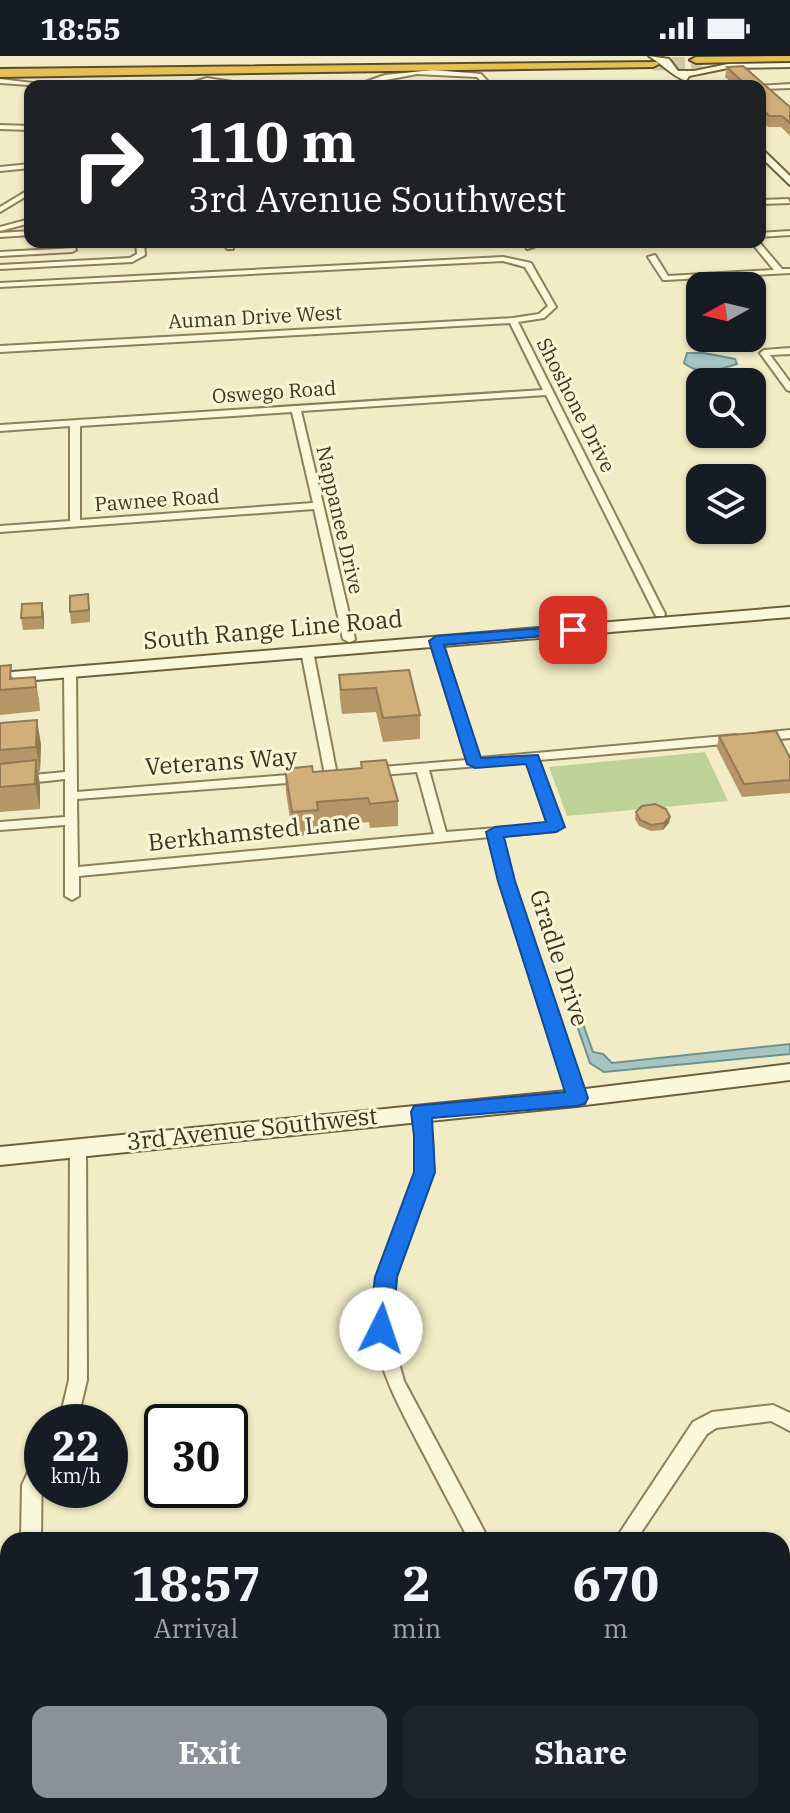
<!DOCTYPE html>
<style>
body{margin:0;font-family:"IBM Plex Serif",serif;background:#20242c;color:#f1f3f6;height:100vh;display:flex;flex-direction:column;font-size:30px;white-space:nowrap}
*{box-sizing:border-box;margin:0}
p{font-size:26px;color:#9ea1a6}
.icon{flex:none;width:44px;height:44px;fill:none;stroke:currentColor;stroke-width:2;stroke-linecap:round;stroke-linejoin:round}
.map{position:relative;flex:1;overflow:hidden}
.drawer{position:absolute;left:0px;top:1476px;width:790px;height:282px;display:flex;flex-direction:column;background:#171b24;border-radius:24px 24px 0 0;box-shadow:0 2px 6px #0004}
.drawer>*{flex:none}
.hud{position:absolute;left:24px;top:24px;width:742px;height:168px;border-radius:16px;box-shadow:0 2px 6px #0004;background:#202124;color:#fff;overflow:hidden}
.needle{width:52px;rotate:262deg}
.buttons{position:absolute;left:686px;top:216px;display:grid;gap:16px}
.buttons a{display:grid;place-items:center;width:80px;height:80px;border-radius:16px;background:#171b24;box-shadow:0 2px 6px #0004;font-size:40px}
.speed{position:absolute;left:24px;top:1348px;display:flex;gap:16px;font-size:40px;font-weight:700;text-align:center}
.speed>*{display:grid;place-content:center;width:104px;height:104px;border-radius:50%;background:#171b24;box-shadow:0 2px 6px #0004;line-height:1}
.speed small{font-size:20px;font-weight:400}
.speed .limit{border:4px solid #111;border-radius:12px;background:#fff;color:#111}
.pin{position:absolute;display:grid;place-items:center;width:68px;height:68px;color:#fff;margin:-34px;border-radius:16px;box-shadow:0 4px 12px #0006}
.me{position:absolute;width:88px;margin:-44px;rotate:4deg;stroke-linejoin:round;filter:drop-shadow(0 0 6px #0008)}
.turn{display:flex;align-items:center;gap:28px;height:168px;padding:0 32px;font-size:36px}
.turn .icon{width:104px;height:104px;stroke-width:2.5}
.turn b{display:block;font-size:56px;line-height:68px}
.eta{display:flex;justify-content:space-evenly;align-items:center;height:136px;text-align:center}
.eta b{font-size:48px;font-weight:800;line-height:56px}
.action{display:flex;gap:16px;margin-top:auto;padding:16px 32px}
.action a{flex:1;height:92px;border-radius:16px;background:#8c9099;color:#fff;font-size:32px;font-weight:800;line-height:92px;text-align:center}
.action a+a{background:#20242c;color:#f1f3f6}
.status{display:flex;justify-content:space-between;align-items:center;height:56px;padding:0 40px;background:#171b24;direction:ltr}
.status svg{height:22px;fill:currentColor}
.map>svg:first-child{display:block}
.green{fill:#bfd098}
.water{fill:#a7c4c1;stroke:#6d9391;stroke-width:2}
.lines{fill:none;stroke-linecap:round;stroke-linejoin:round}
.highway-tunnel{stroke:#cdc7a5;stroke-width:13;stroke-dasharray:13 6;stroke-linecap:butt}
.street-casing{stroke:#8d7f5a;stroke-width:4}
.secondary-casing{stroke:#6f603d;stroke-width:4}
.highway-casing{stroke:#5b4c2e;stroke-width:4}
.street{fill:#fbf7da;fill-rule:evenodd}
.secondary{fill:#fbf7da;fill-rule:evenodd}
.highway{fill:#e4c053;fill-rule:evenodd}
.wall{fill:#b49669}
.shaded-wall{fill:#927a55}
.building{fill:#d1af7a;stroke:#927a55;stroke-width:2}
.route{fill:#1a73e8;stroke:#114b97;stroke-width:2}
.labels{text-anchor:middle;stroke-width:6;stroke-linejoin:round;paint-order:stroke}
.far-street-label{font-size:20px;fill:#3d331f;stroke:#f8f4d6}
.street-label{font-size:24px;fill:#3d331f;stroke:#f8f4d6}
</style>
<div class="status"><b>18:55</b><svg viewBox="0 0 49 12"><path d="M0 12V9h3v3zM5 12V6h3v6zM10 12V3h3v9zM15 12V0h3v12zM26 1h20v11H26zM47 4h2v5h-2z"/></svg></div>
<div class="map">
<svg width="790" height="1757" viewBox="0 0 790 1757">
<rect width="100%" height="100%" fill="#f1ecc6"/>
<!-- green -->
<path class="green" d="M705,696L728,745L567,760L549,711Z"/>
<!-- water -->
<path class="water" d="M687,297H704L735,303L737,308C718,314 701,321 684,307Z
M572,937L593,996L603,998L612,1007L790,988V998L604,1016L590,1007L567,941Z"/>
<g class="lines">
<!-- highway-tunnel -->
<path class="highway-tunnel" d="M653,8L702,7"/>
<!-- street casing -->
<g class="street-casing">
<path id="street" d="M433,14L481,18L492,30H486L477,21L417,18L354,30L385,19Z
M207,22L245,28L248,30L207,26L179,30Z
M0,23L41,28L44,30L0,27Z
M790,28V32L760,33V30H758Z
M0,69L30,70V74L0,73Z
M30,108V112L0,115V111Z
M30,133V138L0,156V151Z
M788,143L790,147L760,148V144Z
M30,163V167L0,175V171Z
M30,175V179L0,181V177Z
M790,175V179L760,181V177Z
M136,186H144L145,199L132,206L0,213V209L130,202L137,198Z
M225,186H233V193H227Z
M523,186H531L534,191L527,193Z
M751,186H759L782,213H790V217L666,224H663L648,201L655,199L668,220L774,214Z
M75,192L76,194L72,196L0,200V196Z
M503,201L531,207L556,251L544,262L518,266L665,558L664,560H656L655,558L546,339L301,355L355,583L353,585L349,586L343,583L314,453L0,476V470L70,465V370L0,375V369L543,334L510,267L0,296V290L513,262L539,258L548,250L525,211L503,205L0,231V227ZM292,356L313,447L80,464V370Z
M790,292V298L770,299L790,326V335L787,334L760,297L764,294Z
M436,582L442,585L479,702L736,679L742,683L736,687L539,704L562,771L556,775L502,780L513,825L585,1042L582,1046H572L569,1042L499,825L490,781L79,820V840L72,844L65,840V769L0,774V766L65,761V723L0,730V722L65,716L64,616L70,613L76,616L77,736L301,718L307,722L301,726L77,743L78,811L434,778L417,716L370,720L364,716L370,712L467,704L430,585ZM527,706L548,768L446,776L429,714Z
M307,592L313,595L337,719L331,723L325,719L301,595Z
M790,674V682L760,685L754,681L760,677Z
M421,1050L427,1052L429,1056L433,1095L432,1118L397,1215L392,1252L394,1289L404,1325L489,1484H469C452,1452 435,1419 418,1387C387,1327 362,1284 381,1214C389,1181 411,1151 416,1117C419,1097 416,1076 413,1056L415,1052Z
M78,1085L84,1087L86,1091L87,1324L77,1366H59L69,1324L70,1091L72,1087Z
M773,1349L790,1357V1375L771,1365L716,1372L707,1378L636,1484H615L693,1366L712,1356Z
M42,1398L41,1484H21L22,1429L35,1401Z
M8,1553V1573L0,1574V1554Z
M790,1626V1648L782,1649V1627Z
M8,1709V1731L0,1732V1710Z
M543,1750H565L566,1757H544Z"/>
</g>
<!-- secondary casing -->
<g class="secondary-casing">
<path id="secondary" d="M649,0L669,3L678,15H694L728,8L790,7V11L728,12L689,20L686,25C671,19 662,8 649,0Z
M760,91L790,120V129L760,100Z
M790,551V561L0,627V617Z
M790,1008V1024L577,1050L0,1109V1091L577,1034Z"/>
</g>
<!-- highway casing -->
<g class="highway-casing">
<path id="highway" d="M790,0V5L696,7L690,4L696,1Z
M657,6L659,8L653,11L0,21V13Z"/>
</g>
<!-- street -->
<use href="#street" class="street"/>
<!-- secondary -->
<use href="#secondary" class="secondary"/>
<!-- highway -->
<use href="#highway" class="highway"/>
</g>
<!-- wall -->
<path class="wall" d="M743,10L790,51V80L781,71H768L760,63V30H735L725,21L727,11Z
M42,547L44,559V573L23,574L21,562Z
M90,550V566L71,568L70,556Z
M0,610L14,622L35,621L40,655L0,659Z
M409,614L420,659V683L383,686L376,656L342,658L340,643L339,619Z
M0,667L41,688L40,715L38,716L40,729V753L0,756Z
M719,680L790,702V737L742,741L717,692Z
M361,706L398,745V770L370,772L369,766L319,771V778L293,781L286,737L285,713L313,716L361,712Z
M636,756L670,761L669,767L663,774L651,775L639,770L635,763Z"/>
<!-- shaded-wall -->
<path class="shaded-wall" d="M42,547L44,559V573L42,561Z
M35,621L39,645L40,655L36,631Z
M37,664L41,688L40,715L36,691Z
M36,704L40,729V753L35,728Z
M670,761L669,767L663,774L664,767Z"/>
<!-- building -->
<path class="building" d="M743,10L790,51V67L782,60H769L760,50V30H747L727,11Z
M88,538L89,554L70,556V540Z
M42,547V561L21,562L22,548Z
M11,609L10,623L35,621L36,631L0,634V610Z
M409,614L420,659L383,662L376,632L341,634L339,619Z
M37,664L36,691L0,694V667Z
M776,675L790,702V724L744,728L719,680Z
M36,704L35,728L0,731V708Z
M386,704L398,745L370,748L368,742L317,746L318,754L292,756L285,713L312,710L313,716L362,712L361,706Z
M655,748L666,753L670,761L664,767L651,769L640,764L636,756L642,750Z"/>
<!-- route -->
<path class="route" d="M573,570L580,574L578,577L444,589L481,702L538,699L565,771L556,776L504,781L515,825L588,1042L585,1048L577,1050L432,1062L435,1116L397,1221L393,1273L389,1279L381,1282L373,1279L369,1273L375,1221L414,1116V1080L411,1056L414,1050L565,1036L498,825L486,776L495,771L546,766L526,708L475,712L467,708L429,585L436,580Z"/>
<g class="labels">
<!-- far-street labels -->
<g class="far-street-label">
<text transform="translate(255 261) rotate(-3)" y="7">Auman Drive West</text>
<text transform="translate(274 336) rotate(-4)" y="7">Oswego Road</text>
<text transform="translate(576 349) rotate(63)" y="7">Shoshone Drive</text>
<text transform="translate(157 444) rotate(-4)" y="7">Pawnee Road</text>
<text transform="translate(340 464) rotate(77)" y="7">Nappanee Drive</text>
</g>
<!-- street labels -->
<g class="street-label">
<text transform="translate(273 574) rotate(-5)" y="8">South Range Line Road</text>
<text transform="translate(221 706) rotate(-4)" y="8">Veterans Way</text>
<text transform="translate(254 776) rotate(-6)" y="8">Berkhamsted Lane</text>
<text transform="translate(559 902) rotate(72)" y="8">Gradle Drive</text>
<text transform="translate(252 1073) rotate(-6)" y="8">3rd Avenue Southwest</text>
</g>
</g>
</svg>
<div class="buttons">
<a><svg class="needle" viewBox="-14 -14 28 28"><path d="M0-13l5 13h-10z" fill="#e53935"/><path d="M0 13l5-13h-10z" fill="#9ea1a6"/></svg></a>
<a><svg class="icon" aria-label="search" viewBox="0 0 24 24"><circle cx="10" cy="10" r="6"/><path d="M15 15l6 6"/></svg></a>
<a><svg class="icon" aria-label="layers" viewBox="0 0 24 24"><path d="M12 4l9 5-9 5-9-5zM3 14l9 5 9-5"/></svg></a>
</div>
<div class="speed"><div>22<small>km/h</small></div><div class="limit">30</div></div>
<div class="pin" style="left:573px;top:574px;background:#d93025"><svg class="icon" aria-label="arrive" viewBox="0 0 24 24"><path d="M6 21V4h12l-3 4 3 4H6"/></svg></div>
<svg class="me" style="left:381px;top:1273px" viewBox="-20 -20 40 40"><circle r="19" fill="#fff"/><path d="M0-13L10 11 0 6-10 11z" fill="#1a73e8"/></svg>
<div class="hud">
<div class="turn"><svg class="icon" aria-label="right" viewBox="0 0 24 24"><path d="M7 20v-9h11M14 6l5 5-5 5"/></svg><div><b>110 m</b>3rd Avenue Southwest</div></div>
</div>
<section class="drawer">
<div class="eta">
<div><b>18:57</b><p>Arrival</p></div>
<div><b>2</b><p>min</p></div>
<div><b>670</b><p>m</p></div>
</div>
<div class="action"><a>Exit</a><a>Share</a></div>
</section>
</div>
